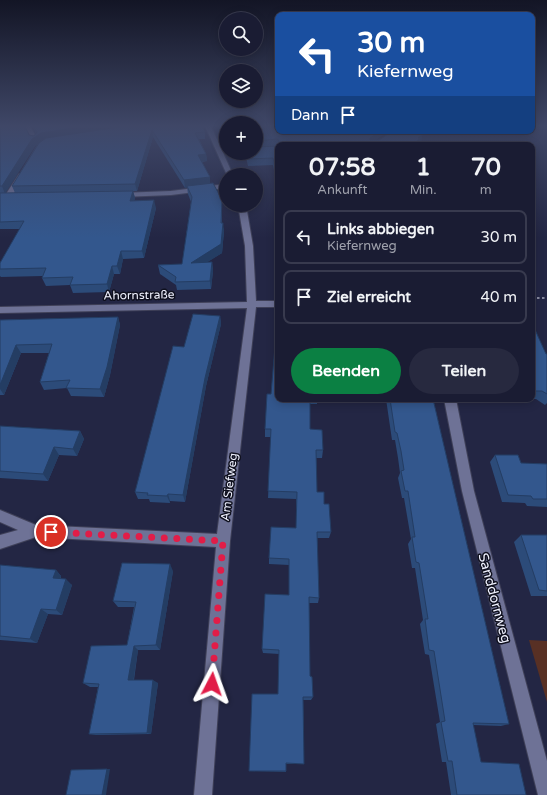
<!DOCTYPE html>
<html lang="de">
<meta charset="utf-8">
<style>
body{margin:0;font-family:"Varela Round",sans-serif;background:#27293f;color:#f1f3f6;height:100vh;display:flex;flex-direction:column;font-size:15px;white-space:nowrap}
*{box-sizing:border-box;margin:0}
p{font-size:13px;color:#9fa1ac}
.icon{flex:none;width:22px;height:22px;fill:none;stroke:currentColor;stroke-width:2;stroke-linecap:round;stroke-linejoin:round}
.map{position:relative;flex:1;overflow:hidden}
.panel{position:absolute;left:275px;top:142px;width:260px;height:260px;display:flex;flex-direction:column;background:#1a1c33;border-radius:8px;box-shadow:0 2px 10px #0003,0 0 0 1px #383a4e}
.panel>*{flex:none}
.guide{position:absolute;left:275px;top:12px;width:260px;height:122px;border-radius:8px;box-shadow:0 2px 10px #0003,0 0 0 1px #383a4e;background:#1a4fa0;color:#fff;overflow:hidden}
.controls{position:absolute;left:219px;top:12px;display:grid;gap:8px}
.controls a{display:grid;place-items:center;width:44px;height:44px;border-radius:50%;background:#1a1c33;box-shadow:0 2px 10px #0003,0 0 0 1px #383a4e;font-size:20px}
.pin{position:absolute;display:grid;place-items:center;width:34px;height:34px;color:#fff;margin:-17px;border:2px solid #fff;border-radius:50%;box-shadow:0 1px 4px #0007}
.me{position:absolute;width:44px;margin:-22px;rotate:4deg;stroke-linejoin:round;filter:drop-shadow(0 0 3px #0008)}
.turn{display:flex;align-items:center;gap:14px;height:84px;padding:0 16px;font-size:18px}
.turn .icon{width:52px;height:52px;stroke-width:2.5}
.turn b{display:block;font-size:28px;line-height:34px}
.then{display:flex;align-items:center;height:38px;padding:0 16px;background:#0003;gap:8px;font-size:15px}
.eta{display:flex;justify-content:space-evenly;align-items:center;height:68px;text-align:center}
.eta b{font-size:24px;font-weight:800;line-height:28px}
.action{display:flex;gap:8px;margin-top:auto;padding:8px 16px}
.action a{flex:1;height:46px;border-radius:24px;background:#0b8043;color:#fff;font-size:16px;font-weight:800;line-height:46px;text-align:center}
.action a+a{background:#27293f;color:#f1f3f6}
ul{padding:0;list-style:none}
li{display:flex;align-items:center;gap:12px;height:54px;margin:0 8px 6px;padding:0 8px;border:2px solid #383a4e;border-radius:8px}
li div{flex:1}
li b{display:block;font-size:15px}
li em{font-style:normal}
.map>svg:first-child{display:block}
.green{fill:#583024}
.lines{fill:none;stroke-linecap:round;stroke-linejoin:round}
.service-casing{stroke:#3f4058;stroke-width:2}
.minor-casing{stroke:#3f4058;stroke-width:2}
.path{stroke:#87899f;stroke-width:2;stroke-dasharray:2.5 2.5;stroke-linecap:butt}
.service{fill:#6e7296;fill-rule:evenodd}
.minor{fill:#6e7296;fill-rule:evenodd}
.wall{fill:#2c4b79;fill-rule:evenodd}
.shaded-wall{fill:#243d63}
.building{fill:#33578d;stroke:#243d63}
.route{stroke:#e11d48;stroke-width:7;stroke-dasharray:0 12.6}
.labels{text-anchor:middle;stroke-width:3;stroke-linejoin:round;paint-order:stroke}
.street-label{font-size:12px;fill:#f0f2ff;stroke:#0f101e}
.near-street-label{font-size:14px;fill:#f0f2ff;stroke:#0f101e}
</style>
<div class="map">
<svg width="547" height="795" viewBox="0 0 547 795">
<rect width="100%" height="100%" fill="#232644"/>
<!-- green -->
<path class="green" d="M529,640L547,641V702Z"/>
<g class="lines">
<!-- service casing -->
<g class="service-casing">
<path id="service" d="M25,126H30L38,140L37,141H33Z"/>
</g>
<!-- minor casing -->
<g class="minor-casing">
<path id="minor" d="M205,126H211L233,175H227Z
M19,174L24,175L11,199H5L4,197Z
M226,184V188L171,195L121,197L117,195L121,193L171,191Z
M238,205H246L253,246L256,301H278V307H256L230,541L212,795H194L216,547L36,537L0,549V535L18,530L0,522V510L36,525L217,534L247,308L0,313V307L247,302L245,246Z
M444,399H456L474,491L547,761V795H538L462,491Z"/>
</g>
<!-- path -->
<path class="path" d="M532,298H547"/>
<!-- service -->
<use href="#service" class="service"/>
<!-- minor -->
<use href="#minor" class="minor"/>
</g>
<!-- wall -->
<path class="wall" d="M0,126L29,135L34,136L36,134L32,126H202L205,132V139H199L206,154L207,161L202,162L210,177V183L222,208V223L224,231L222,253L207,262H212L213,271L211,289L177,290L176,285L160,274L158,265L182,264L191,202L188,194L187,187L185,188L153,137L137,191H133L135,198L134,201L156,208L144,258L123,259L120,274H114L109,292L73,293L70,285L46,286L42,278L43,276L1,277L0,276V263L20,229H0ZM38,143L12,186L15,193H5L35,146Z
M219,126H226V138H220Z
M256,126L389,131L375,140H379L421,132H423L421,141L420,145H421H278V146L256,147Z
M278,146V190L273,165L248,166L245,153H256Z
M532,315L534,320L532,324L546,354H547V403L545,405L536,399H532Z
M220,316L221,324L206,386L185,502L170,501V503L150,502L149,499H138L135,492L184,347Z
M118,317L120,325L110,375L104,397L71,396L67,388L44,390L40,382L49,353H21L4,395H0V320Z
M278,399H317V404H310V429L323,450L322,458H316L317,492L324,504L331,532L329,538H317L319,598L318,603H309L310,676L313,697L311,700H303L304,764H286V772L250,771H249L278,694L279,654L263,653L262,649L289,595V565L269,564V558L296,528V499L268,498L271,437H265V429Z
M386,399H433L509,724L501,726L473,725L481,762L526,795H451L446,762H442L436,724L440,722L429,655L425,654L420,624L423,620L415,568H412L408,544L411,539L404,498H402L398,478L400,473L398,458L395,440H392Z
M0,426L80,431L84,439L77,456L59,455L48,481L0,478Z
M495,455L521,463L547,464V507L527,506L525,503L502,502L490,462Z
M521,535H547V596H531L514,542Z
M0,565L56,570L61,576V579L72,585L62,615L48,614L37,643L0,640Z
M173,571L160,650H138L134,680L158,683L151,734L96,735L89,734L98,687H90L83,683L127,645L134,607H118L113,601Z"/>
<!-- shaded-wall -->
<path class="shaded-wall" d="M86,126H133L43,140L35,146L5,194L2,186L32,139L41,133Z
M152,130L153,137L137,191L135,184Z
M381,131H389L369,144L370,138Z
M419,131H421V134L423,132L421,141L420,145L414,143Z
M206,154L207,161L199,162L198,155Z
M210,177V184L185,188L184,180Z
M133,191L135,198L132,208L130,201Z
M154,200L156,208L144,258L142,251Z
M223,223L224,231L222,253L192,272L191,263Z
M121,251L123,259L120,274L117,266Z
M212,262L213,271L211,289L210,281Z
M112,266L114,274L109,292L107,284Z
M220,316L221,324L206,386L185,502L183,495L205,378Z
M118,317L120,325L110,375L104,397L100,389Z
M16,345L21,353L4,395L0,389V385Z
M80,431L84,439L77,456L73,449Z
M54,447L59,455L48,481L43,474Z
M168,494L170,501V503L167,496Z
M170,564L173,571L160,650L156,645Z
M56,570L61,576L59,584L53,578Z
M66,579L72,585L62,615L56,610Z
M41,609L48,614L37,643L30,639Z
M134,646L138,650L133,683L128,680Z
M153,680L158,683L151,734L147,733Z
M107,769H110L106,795H102Z"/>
<!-- building -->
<path class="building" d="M0,126H25L29,135L34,136L37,132L33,126H86L41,133L32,139L2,186H0Z
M125,126H202L205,132L195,133L206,154L198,155L210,177L184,180L152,130L135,184L12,186L39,143L46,138Z
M219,126H226V132H219Z
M256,126H278V131H381L370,138V140H379L393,131H419L423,132L420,134L422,135L418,138H421L414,143L421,145H279L278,139L256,141Z
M278,146V183L273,158L248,159L247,153H256V147Z
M213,183L222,200L221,223H223L221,244L191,263L212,262L210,281L175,282L176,277L158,265L182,264L192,197L187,186Z
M133,191L130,201L154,200L142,251H121L117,266H112L107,284L70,285L73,277L42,278L46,268L0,269V263L24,221L0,222V193Z
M278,310V399H310V429L322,430L323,450H316L317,492H324V504H329L331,532H317L319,598L309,597L310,676L312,677L313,697H303L304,764L286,763V771H249L252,694H278L279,650L262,649L265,594L289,595V559L269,558L271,527L296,528L297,492L268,491L271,429H265L267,394H271Z
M193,314L220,316L205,378L183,495L168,494L167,496L147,495L148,493L135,492L173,346L184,347Z
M532,315L534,320H532Z
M118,317L107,367L100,389L66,388L70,380L40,382L52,344L16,345L0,385V320Z
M532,323L546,354H547V394L542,391H532Z
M390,399H433L509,724L473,723L481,762L519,764L526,795H457L452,761H448L441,722L445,721L434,651L429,650L425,619H428L419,563L416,562L412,537H415L408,491H405L401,471L404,470L401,451L397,433L395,432Z
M0,426L80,431L73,449L54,447L43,474L0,471Z
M495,455H518L521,463L547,464V499H533L531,496L508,495Z
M521,535H547V591L539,590Z
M122,563L170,564L156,645L134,646L128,680H153L147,733L89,734L99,684L83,683L91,646L127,645L136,602L113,601Z
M0,565L56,570L53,578L66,579L56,610L41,609L30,639L0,636Z
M107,769L102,795H66L71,770Z"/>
<!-- sky -->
<linearGradient id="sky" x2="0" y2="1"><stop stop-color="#131525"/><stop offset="0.53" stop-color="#3f4767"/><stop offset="1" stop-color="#3f4767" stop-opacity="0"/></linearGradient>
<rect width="547" height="238" fill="url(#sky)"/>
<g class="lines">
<!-- route -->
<path class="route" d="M51,532L223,541L212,684"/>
</g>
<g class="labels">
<!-- street labels -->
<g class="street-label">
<text transform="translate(139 295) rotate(-1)" y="4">Ahornstraße</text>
<text transform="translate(229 487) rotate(-83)" y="4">Am Siefweg</text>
</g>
<!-- near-street labels -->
<g class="near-street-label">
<text transform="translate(495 598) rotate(75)" y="5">Sanddornweg</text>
</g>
</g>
</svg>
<div class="controls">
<a><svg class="icon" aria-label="search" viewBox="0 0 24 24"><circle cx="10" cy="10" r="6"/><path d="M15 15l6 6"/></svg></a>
<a><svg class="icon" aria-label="layers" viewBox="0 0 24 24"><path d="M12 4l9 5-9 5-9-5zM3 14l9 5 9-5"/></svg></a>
<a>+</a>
<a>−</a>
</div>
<div class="pin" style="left:51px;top:532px;background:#d93025"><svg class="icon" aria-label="arrive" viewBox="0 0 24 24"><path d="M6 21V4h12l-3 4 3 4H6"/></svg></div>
<svg class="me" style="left:212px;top:684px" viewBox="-20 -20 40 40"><path d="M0-17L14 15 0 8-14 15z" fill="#e11d48" stroke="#fff" stroke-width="4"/></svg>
<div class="guide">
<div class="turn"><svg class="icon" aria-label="left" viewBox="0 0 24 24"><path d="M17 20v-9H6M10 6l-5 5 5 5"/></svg><div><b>30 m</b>Kiefernweg</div></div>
<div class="then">Dann<svg class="icon" aria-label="arrive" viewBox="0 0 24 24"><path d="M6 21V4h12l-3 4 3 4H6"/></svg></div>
</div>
<section class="panel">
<div class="eta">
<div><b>07:58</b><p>Ankunft</p></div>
<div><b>1</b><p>Min.</p></div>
<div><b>70</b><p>m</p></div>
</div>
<ul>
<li><svg class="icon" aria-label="left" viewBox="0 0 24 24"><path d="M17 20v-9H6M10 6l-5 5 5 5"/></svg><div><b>Links abbiegen</b><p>Kiefernweg</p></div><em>30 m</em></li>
<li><svg class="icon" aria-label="arrive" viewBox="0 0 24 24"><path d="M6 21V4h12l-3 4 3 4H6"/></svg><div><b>Ziel erreicht</b></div><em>40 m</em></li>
</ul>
<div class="action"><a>Beenden</a><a>Teilen</a></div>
</section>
</div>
